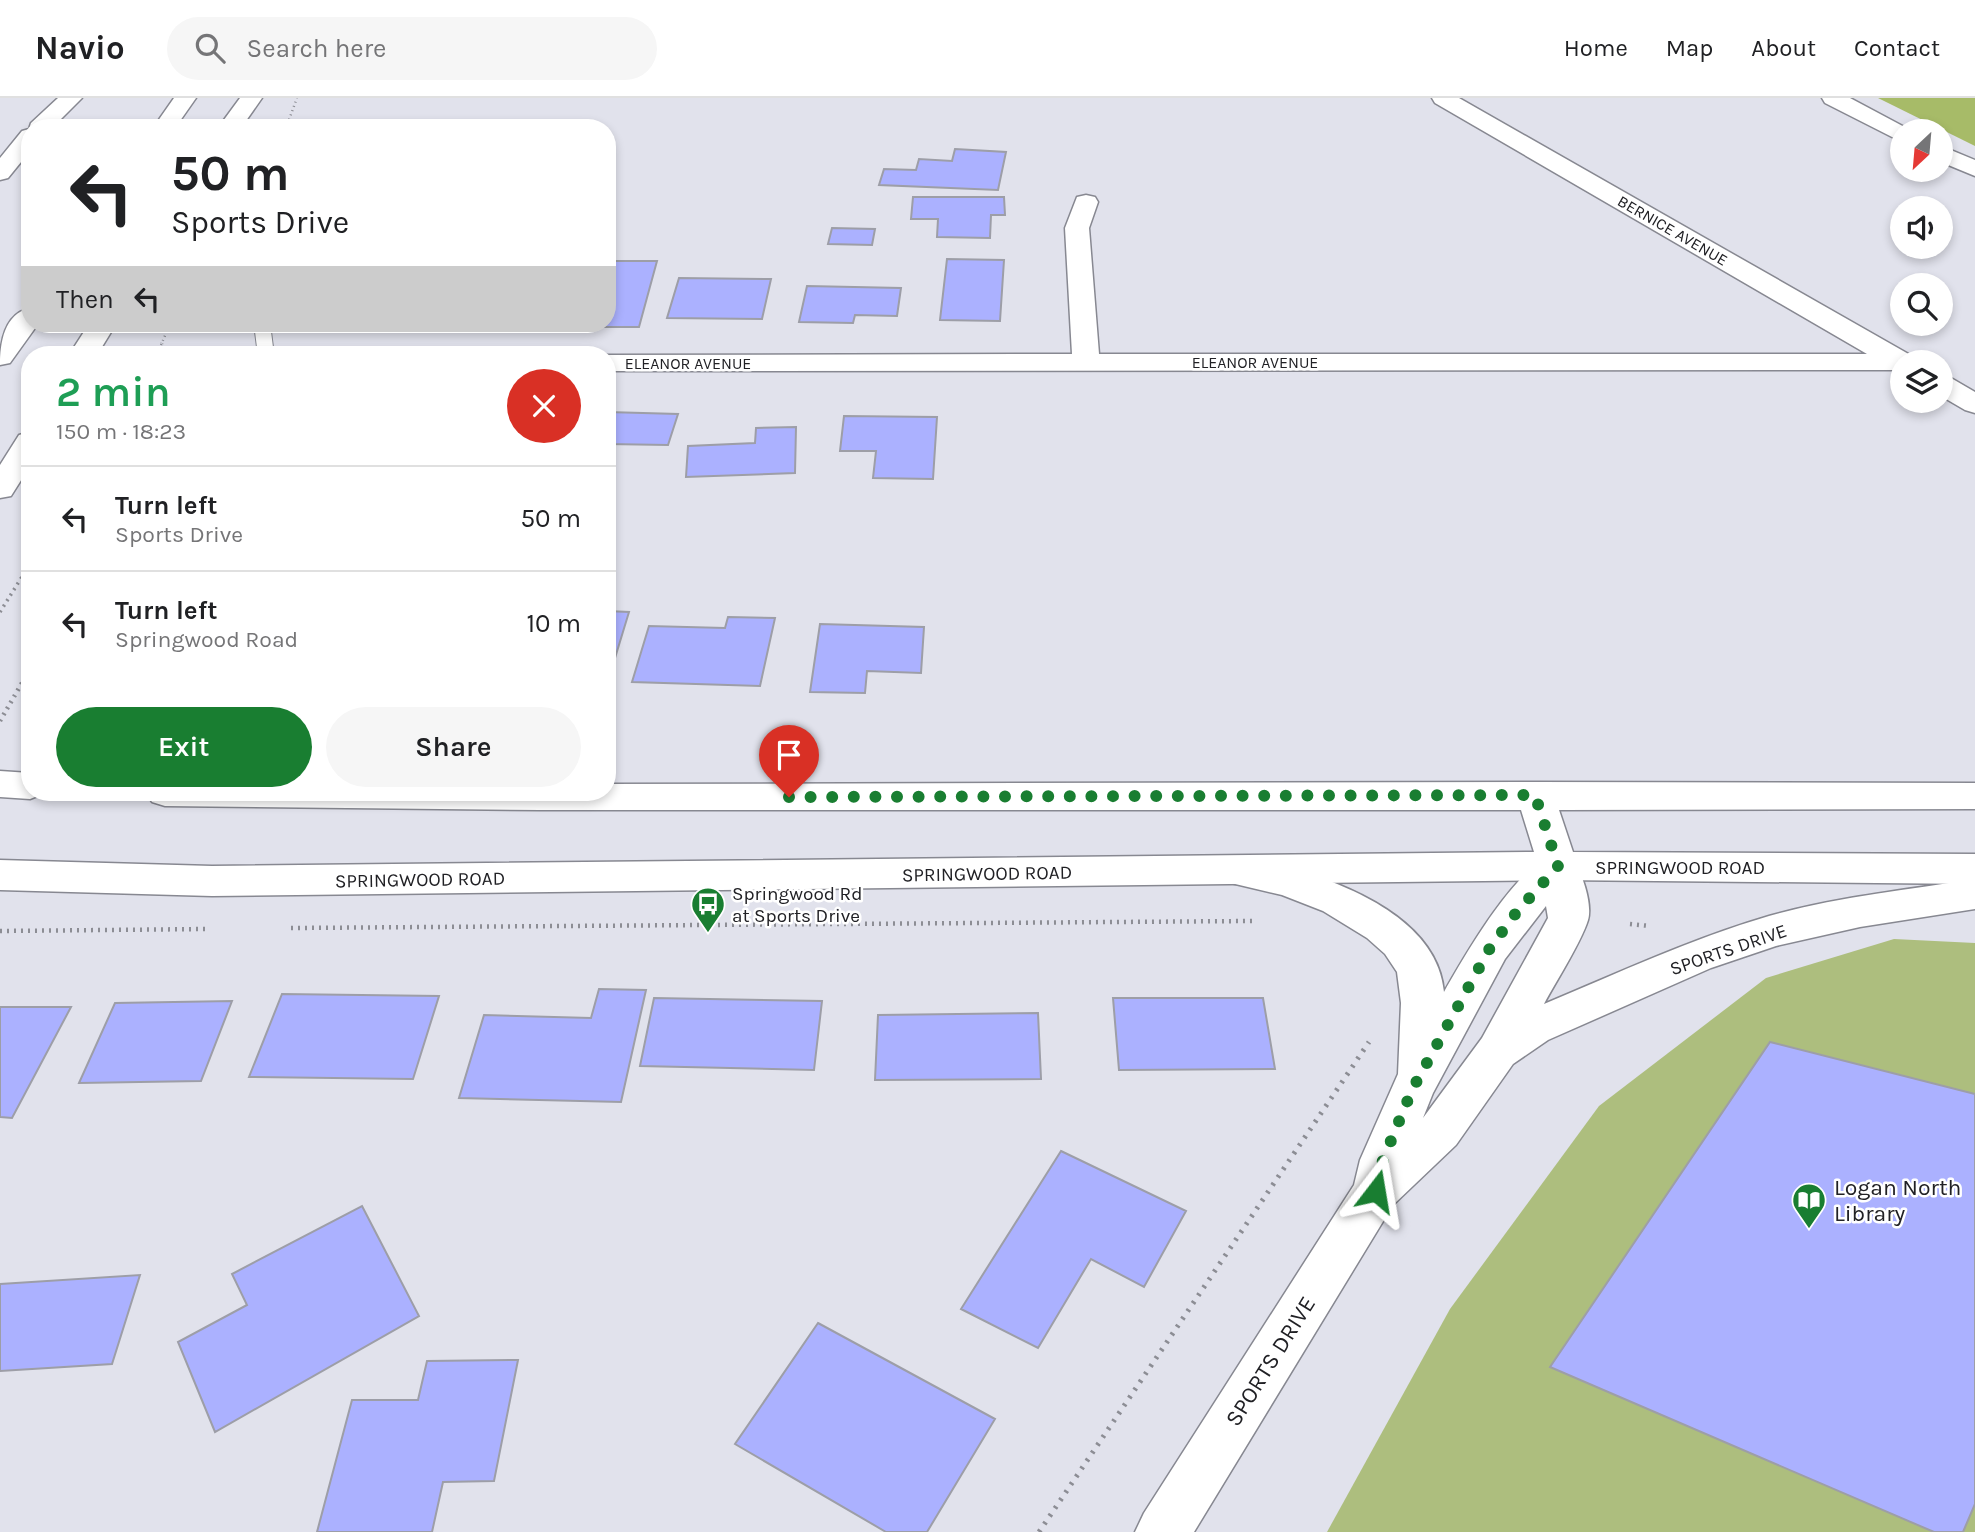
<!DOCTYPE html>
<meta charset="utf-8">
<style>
body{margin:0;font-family:Karla,sans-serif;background:#f6f6f6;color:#202124;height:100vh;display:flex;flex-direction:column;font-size:26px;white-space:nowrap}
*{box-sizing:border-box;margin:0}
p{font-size:23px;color:#757577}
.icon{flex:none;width:38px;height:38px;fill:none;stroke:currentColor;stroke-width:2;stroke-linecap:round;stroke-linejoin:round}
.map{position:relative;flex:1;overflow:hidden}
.drawer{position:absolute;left:21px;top:248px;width:595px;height:455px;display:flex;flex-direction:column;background:#fff;border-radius:28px;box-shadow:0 4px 10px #0003}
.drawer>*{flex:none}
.banner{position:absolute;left:21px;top:21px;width:595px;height:214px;border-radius:28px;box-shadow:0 4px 10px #0003;background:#fff;color:#202124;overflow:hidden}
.needle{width:46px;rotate:206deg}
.buttons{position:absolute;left:1890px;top:21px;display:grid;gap:14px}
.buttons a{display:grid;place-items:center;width:63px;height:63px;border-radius:50%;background:#fff;box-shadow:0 4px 10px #0003;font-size:35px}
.pin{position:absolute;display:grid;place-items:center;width:60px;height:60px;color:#fff;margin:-72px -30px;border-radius:50% 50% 50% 0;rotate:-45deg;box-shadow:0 0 7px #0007}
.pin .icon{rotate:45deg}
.me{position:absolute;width:77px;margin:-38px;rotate:14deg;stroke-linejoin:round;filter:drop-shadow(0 0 5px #0008)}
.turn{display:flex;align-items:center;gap:24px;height:147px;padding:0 35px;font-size:32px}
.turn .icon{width:91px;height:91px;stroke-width:2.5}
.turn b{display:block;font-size:49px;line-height:60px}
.then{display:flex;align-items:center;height:66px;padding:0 35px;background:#0003;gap:14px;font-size:26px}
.round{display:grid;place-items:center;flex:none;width:74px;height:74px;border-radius:37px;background:#f6f6f6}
.summary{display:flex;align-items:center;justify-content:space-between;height:119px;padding:0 35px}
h1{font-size:42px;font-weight:600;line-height:52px;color:#1e9e55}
.action{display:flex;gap:14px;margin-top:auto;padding:14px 35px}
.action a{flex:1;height:80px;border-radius:42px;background:#197e31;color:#fff;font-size:28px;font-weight:600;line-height:80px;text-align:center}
.action a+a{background:#f6f6f6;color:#202124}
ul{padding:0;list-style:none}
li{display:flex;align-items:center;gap:21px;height:105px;padding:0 35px;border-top:2px solid #e0e0e0}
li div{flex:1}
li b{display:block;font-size:26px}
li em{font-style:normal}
header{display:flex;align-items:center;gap:42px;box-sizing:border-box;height:98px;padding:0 35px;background:#fff;border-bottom:2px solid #e0e0e0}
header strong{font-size:33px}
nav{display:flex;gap:38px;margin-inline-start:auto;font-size:24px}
.search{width:490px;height:63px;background:#f6f6f6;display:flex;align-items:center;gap:18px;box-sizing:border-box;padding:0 24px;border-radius:38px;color:#757577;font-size:26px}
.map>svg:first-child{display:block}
.green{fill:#adbe7e}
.forest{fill:#a7bb68}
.building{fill:#abb1ff;stroke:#9d9ea7;stroke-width:2}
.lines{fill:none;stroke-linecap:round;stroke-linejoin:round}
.lane-casing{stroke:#878891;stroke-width:2}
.street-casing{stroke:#878891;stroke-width:3}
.secondary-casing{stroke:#878891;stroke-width:3}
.primary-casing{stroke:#878891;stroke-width:3}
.highway-casing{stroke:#878891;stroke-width:3}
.path-far3{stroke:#8c8d94;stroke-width:2.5;stroke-dasharray:1 3.5;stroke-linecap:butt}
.path-far2{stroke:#8c8d94;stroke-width:3.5;stroke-dasharray:2 4.5;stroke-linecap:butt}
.path-far1{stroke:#8c8d94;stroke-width:4.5;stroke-dasharray:2 5;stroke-linecap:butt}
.path{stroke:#8c8d94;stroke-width:5;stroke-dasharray:2.5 7;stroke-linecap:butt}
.lane{fill:#fff;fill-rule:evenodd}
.street{fill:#fff;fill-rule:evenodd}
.secondary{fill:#fff;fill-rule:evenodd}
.primary{fill:#fff;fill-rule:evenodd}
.highway{fill:#fff;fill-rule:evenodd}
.route{stroke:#197e31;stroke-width:12;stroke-dasharray:0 21.6}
.labels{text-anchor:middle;stroke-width:5;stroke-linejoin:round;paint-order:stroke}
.far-street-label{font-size:16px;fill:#212125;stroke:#fff}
.street-label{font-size:19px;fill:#212125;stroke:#fff}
.poi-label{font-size:19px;fill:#212125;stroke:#fff;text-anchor:start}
.near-poi-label{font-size:23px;fill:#212125;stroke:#fff;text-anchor:start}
.near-street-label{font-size:23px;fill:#212125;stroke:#fff}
</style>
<header>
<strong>Navio</strong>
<div class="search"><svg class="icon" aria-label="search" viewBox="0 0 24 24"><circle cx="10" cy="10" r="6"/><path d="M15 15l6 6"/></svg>Search here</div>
<nav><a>Home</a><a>Map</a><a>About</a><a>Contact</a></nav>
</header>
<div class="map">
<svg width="1975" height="1434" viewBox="0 0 1975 1434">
<rect width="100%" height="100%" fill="#e1e2ec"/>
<!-- green -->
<path class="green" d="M1894,841L1975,845V1434H1327L1450,1211L1599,1008L1766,880Z"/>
<!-- forest -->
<path class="forest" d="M1878,0H1975V48Z"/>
<!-- building -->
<path class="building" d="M955,51L1006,54L998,92L879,87L884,71L916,72L919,61L952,63Z
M913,99H1004L1005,117H991L990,140L937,139L938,121H911Z
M832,130L875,131L872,147L828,146Z
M947,161L1004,162L1000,223L940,222Z
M607,163H657L639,229H530L531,226H607Z
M679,180L771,181L762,221L667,220Z
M807,188L901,190L897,218L855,217L853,225L799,224Z
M607,314L678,316L668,347L607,346Z
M844,318L937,319L933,381L873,380L876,353H840Z
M796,329L795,375L686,379L688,348L755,345L756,330Z
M607,513L629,514L608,583H607Z
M728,519L775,520L760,588L632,584L649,528L725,530Z
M820,526L924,529L921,575L867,573L865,595L810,594Z
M599,891L646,892L621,1004L459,1000L484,917L591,920Z
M282,896L439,898L413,981L249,979Z
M654,900L822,903L814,972L640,968Z
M1113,900H1263L1275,971L1119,972Z
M232,903L201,983L79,985L115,905Z
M0,909H71L12,1020L0,1019Z
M1038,915L1041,981L875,982L878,917Z
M1770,944L1975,996V1406L1963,1434H1934L1550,1269Z
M1061,1053L1186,1113L1144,1189L1091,1161L1038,1250L961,1211Z
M362,1108L419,1218L215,1334L178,1244L247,1207L232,1176Z
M140,1177L112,1266L0,1273V1186Z
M818,1225L995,1321L927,1434H886L735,1346Z
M518,1262L494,1383L443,1384L432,1434H317L352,1302H418L427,1263Z"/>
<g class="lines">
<!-- lane casing -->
<g class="lane-casing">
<path id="lane" d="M254,226H270L274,257H258Z"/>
</g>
<!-- street casing -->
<g class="street-casing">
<path id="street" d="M1432,0H1459L1912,258L1916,264H1902V272L607,273V257H604H607L1072,256L1065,130L1077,99L1086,97L1095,99L1098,104L1089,130L1099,256H1867L1435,5Z
M1941,277L1951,280L1975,294V315L1965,312L1941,298Z
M1558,754L1572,758C1581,773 1593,805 1588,822C1581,845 1556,883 1544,906C1618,875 1691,841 1769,818C1836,799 1907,792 1975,781V811L1860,829L1776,848L1711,870L1548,942L1513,966L1456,1047L1393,1107L1194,1434H1135L1144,1415L1354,1087L1360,1062L1398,976L1401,905L1397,874L1385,856L1367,840L1323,813L1282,797L1231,785L1225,775L1231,765C1255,757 1281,766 1304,774C1360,792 1438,827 1444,894C1465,857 1517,766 1558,754ZM1546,808L1548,820L1482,940L1423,1020L1433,995L1505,861Z"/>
</g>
<!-- secondary casing -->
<g class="secondary-casing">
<path id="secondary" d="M0,673L30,675V695H45L30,701L0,699Z
M1535,684L1975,685V711L1559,712L1573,754L1975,756V786L1558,782L212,798L0,792V762L212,768L1534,754L1521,712H541L165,708L152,704L146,695H607V686Z"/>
</g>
<!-- primary casing -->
<g class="primary-casing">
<path id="primary" d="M1822,0H1850L1912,33H1902V42L1894,40L1825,5Z
M1941,48L1975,62V78L1941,64Z"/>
</g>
<!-- highway casing -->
<g class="highway-casing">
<path id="highway" d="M58,0H82L52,30H30V53L8,80L0,82V60L22,33L29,31L31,25Z
M174,0H196L175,30H153Z
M240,0H262L241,30H218Z
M30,210V226H38L10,265L0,267C0,245 4,216 30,210Z
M89,226H116L97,257H69Z
M30,334V368L11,398L0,400V367L19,337Z"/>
</g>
<!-- path-far3 -->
<path class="path-far3" d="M286,30L297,0
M161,247L170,226"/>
<!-- path-far2 -->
<path class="path-far2" d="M156,257L162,245
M0,514L30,466"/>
<!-- path-far1 -->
<path class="path-far1" d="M0,623L30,571
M1630,826L1650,828
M291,830L1252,823
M0,833L209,831"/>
<!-- path -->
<path class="path" d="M1039,1434L1369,944"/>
<!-- lane -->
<use href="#lane" class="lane"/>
<!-- street -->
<use href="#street" class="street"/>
<!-- secondary -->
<use href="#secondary" class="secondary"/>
<!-- primary -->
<use href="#primary" class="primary"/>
<!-- highway -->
<use href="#highway" class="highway"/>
</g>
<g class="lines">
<!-- route -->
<path class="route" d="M789,699L1535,697L1558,768L1516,815L1490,850L1412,992L1383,1062L1376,1093"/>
</g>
<!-- icons -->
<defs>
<g id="bus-pin" transform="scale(1.75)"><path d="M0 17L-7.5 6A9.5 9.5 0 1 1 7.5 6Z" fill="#197e31" stroke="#fff"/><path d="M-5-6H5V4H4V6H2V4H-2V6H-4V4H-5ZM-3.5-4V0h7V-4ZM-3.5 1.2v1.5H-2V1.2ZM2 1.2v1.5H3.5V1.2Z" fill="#fff"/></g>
<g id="library-pin" transform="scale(1.75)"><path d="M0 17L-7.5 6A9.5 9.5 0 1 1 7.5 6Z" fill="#197e31" stroke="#fff"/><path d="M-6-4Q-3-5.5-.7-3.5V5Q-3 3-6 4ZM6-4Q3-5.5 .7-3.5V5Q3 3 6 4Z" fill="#fff"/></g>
</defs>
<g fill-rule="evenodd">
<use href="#bus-pin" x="708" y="806"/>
<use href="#library-pin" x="1809" y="1102"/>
</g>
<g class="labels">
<!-- far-street labels -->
<g class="far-street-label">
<text transform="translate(1673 132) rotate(30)" y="6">BERNICE AVENUE</text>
<text x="1255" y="270">ELEANOR AVENUE</text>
<text x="688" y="271">ELEANOR AVENUE</text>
</g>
<!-- street labels -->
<g class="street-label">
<text x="1680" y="776">SPRINGWOOD ROAD</text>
<text transform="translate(987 775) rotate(-1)" y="7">SPRINGWOOD ROAD</text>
<text transform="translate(420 781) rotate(-1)" y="7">SPRINGWOOD ROAD</text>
<text transform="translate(1728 851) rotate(-19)" y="7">SPORTS DRIVE</text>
</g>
<!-- poi labels -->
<g class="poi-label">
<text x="732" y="802">Springwood Rd<tspan x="732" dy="22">at Sports Drive</tspan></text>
</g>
<!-- near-poi labels -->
<g class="near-poi-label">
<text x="1834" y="1097">Logan North<tspan x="1834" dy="26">Library</tspan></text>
</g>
<!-- near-street labels -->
<g class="near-street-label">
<text transform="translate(1270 1263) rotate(-58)" y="8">SPORTS DRIVE</text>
</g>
</g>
</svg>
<div class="buttons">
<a><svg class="needle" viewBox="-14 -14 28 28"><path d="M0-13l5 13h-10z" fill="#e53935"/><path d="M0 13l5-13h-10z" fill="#757577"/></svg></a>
<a><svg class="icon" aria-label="sound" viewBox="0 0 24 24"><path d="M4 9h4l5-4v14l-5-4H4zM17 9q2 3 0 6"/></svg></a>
<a><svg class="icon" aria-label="search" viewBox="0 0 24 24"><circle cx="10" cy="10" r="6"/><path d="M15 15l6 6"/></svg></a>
<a><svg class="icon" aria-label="layers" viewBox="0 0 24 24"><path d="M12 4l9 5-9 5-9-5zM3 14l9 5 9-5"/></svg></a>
</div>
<div class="pin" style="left:789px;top:699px;background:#d93025"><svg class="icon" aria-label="arrive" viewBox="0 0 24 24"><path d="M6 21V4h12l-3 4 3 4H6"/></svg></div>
<svg class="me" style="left:1376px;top:1093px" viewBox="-20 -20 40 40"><path d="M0-17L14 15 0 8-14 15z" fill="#197e31" stroke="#fff" stroke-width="4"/></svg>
<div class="banner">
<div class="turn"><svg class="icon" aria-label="left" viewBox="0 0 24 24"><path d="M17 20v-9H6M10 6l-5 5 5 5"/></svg><div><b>50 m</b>Sports Drive</div></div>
<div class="then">Then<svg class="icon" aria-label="left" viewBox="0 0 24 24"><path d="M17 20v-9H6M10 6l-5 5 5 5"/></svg></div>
</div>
<section class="drawer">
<div class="summary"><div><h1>2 min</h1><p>150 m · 18:23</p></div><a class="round" style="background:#d93025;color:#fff"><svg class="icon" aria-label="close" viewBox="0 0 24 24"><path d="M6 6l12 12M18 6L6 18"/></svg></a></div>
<ul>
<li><svg class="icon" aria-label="left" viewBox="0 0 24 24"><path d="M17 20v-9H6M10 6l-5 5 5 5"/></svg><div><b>Turn left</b><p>Sports Drive</p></div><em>50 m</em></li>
<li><svg class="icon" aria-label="left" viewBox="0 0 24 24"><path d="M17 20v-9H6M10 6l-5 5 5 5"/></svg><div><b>Turn left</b><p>Springwood Road</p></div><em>10 m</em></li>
</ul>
<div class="action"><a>Exit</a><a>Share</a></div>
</section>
</div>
